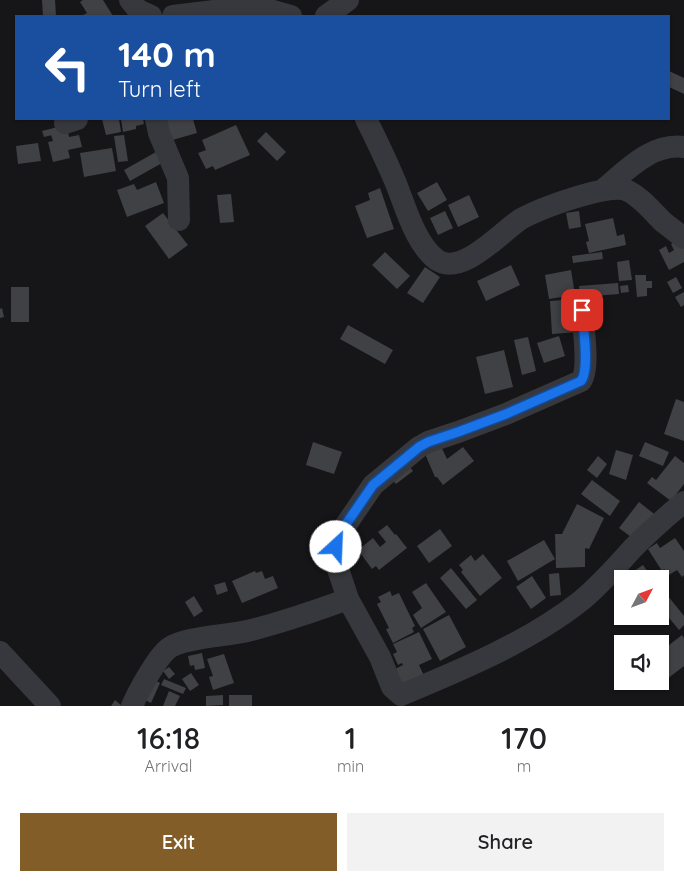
<!DOCTYPE html>
<style>
body{margin:0;font-family:Quicksand,sans-serif;background:#f2f2f2;color:#202124;height:100vh;display:flex;flex-direction:column;font-size:19px;white-space:nowrap}
*{box-sizing:border-box;margin:0}
p{font-size:16px;color:#757577}
.icon{flex:none;width:28px;height:28px;fill:none;stroke:currentColor;stroke-width:2;stroke-linecap:round;stroke-linejoin:round}
.map{position:relative;height:706px;overflow:hidden}
.drawer{display:flex;flex-direction:column;background:#fff;flex:1}
.drawer>*{flex:none}
.guide{position:absolute;left:15px;top:15px;width:655px;height:105px;border-radius:0px;box-shadow:0 1px 4px #0004;background:#1a4fa0;color:#fff;overflow:hidden}
.needle{width:32px;rotate:49deg}
.buttons{position:absolute;left:614px;top:570px;display:grid;gap:10px}
.buttons a{display:grid;place-items:center;width:55px;height:55px;border-radius:0px;background:#fff;box-shadow:0 1px 4px #0004;font-size:25px}
.pin{position:absolute;display:grid;place-items:center;width:42px;height:42px;color:#fff;margin:-21px;border-radius:10px;box-shadow:0 2px 8px #0006}
.me{position:absolute;width:55px;margin:-28px;rotate:25deg;stroke-linejoin:round;filter:drop-shadow(0 0 4px #0008)}
.turn{display:flex;align-items:center;gap:18px;height:105px;padding:0 20px;font-size:22px}
.turn .icon{width:65px;height:65px;stroke-width:2.5}
.turn b{display:block;font-size:35px;line-height:42px}
.eta{display:flex;justify-content:space-evenly;align-items:center;height:85px;text-align:center}
.eta b{font-size:30px;font-weight:600;line-height:35px}
.primary-button{display:flex;gap:10px;margin-top:auto;padding:10px 20px}
.primary-button a{flex:1;height:58px;border-radius:0px;background:#825d28;color:#fff;font-size:20px;font-weight:600;line-height:58px;text-align:center}
.primary-button a+a{background:#f2f2f2;color:#202124}
.map>svg:first-child{display:block}
.building{fill:#404145}
.lines{fill:none;stroke-linecap:round;stroke-linejoin:round}
.minor{stroke:#37383d;stroke-width:22}
.route-casing{stroke:#114b97;stroke-width:12}
.route{stroke:#1a73e8;stroke-width:9}
</style>
<div class="map">
<svg width="684" height="706" viewBox="0 0 684 706">
<rect width="100%" height="100%" fill="#161618"/>
<!-- building -->
<path class="building" d="M42,0H55L56,16H43Z
M83,0H103L113,16H81L87,13L80,2Z
M669,71L684,78V94L669,87Z
M102,119H119L121,132L106,135Z
M121,119H143L144,124L136,126V129L123,132Z
M162,119H193L197,133L169,141Z
M236,125L250,155L215,170L213,166L206,169L198,153L206,150L202,140Z
M58,127L60,133L44,137L42,131Z
M68,131L69,137L79,135L82,147L68,150L70,158L53,162L48,142L53,141L51,135Z
M266,132L286,152L277,161L257,141Z
M124,135L128,161L118,162L114,136Z
M38,143L41,161L18,164L16,146Z
M112,148L116,171L84,177L80,153Z
M156,152L162,163L130,181L124,170Z
M156,182L164,203L127,217L117,190L134,184L137,190Z
M437,182L447,200L428,211L417,193Z
M380,188L394,229L367,238L355,206L370,200L368,193Z
M231,194L234,222L220,223L217,195Z
M469,195L479,217L458,227L448,205Z
M445,211L453,228L438,235L430,218Z
M579,211L581,227L569,229L566,213Z
M163,213L188,245L169,259L145,226Z
M613,218L617,236L624,234L626,245L589,253L586,242L589,241L585,224Z
M680,239L684,246V262L669,270L659,250L666,246L669,253L674,250L671,244Z
M385,252L410,276L397,289L372,265Z
M602,252L603,259L573,263L572,256Z
M629,260L632,280L619,281L617,262Z
M511,265L520,285L486,301L477,281Z
M425,267L440,277L423,303L407,293Z
M571,270L575,295L549,299L545,275Z
M635,275H646V281H652V288H647V296L637,297Z
M676,277L682,288L673,293L667,282Z
M618,283L619,294L580,297L579,286Z
M628,285L629,292L621,293L620,286Z
M11,287H29V322H11Z
M684,292V305L681,307L675,297Z
M576,299L578,332L552,334L550,301Z
M2,308L4,317L0,318V309Z
M348,325L393,350L385,364L340,339Z
M559,336L565,356L544,363L537,343Z
M528,337L536,371L522,375L514,340Z
M504,350L513,387L485,394L476,357Z
M676,399L684,402V441L664,434Z
M438,440L447,459L463,447L474,461L443,485L437,477H435L422,447Z
M313,442L342,452L334,474L306,465Z
M645,442L669,452L663,466L639,456Z
M616,450L633,455L626,480L609,474Z
M598,456L607,464L597,478L587,470Z
M675,456L684,463V484L671,501L647,483L652,477L656,480Z
M406,462L413,471L396,484L389,476Z
M592,480L620,501L610,516L581,494Z
M639,502L658,517L639,543L619,528Z
M577,504L604,518L589,549L585,548V567L556,568L555,534H562Z
M387,525L395,535L396,534L407,548L379,570L376,566L372,569L358,550L373,538L380,547L386,542L378,532Z
M440,529L452,546L429,563L417,546Z
M675,538L684,551V575L682,577L677,570L669,575L664,569L662,571L648,549L657,543L660,548Z
M544,540L555,559L518,581L507,561Z
M483,554L502,578L480,596L461,572L463,570L459,565L471,555L475,561Z
M643,565L653,579H622Z
M451,568L477,600L466,609L440,578Z
M255,571L256,573L262,571L265,579L273,576L278,588L242,603L232,581Z
M559,573L561,595L550,596L549,574Z
M532,576L546,598L531,609L516,587Z
M225,582L228,591L217,595L214,585Z
M426,583L446,612L421,628L413,615L422,608L412,592Z
M390,591L392,596L399,593L415,626L412,628L414,632L393,643L386,629L389,628L377,604L381,602L378,597Z
M664,591L684,616V625L679,630L660,607V594Z
M194,596L203,611L194,617L185,602Z
M449,615L466,647L440,661L423,629Z
M419,632L432,659L419,665L425,678L402,689L393,670L403,665L402,663L398,665L393,654L397,652L393,644Z
M682,635L684,638V666L667,679L660,670V652Z
M202,653L205,668L195,670L194,665L190,666L188,656Z
M224,654L234,683L213,690L209,677L213,676L207,659Z
M169,667L175,674L169,679L163,671Z
M191,673L199,685L190,691L182,679Z
M153,679L160,683L151,703L143,699Z
M164,679L186,688L183,694L161,685Z
M169,691L180,696L175,706H163Z
M223,695V705L206,706V696Z
M229,695H252V706H229Z
M115,700L122,706H111Z"/>
<g class="lines">
<!-- minor -->
<path class="minor" d="M130,0L138,10L151,16
M173,16L238,8L266,9L291,16
M326,16L348,0
M156,119L159,133L178,178L179,220
M366,119C376,139 386,160 395,181C405,205 415,244 437,260C462,277 502,231 521,219C539,209 607,183 626,190C640,196 652,211 663,222C670,227 677,233 684,238
M65,123L77,119
M604,189C627,170 651,143 684,147
M582,311C583,326 590,369 581,381L506,414L458,432L428,442L419,447L373,485L337,538L335,547L338,569L348,599L380,657L392,687L401,695C461,670 531,641 582,600C601,584 617,566 633,548C649,532 667,516 684,502
M0,652L50,706
M132,706C138,692 157,657 169,648C184,637 227,636 247,631C281,623 315,611 348,599"/>
</g>
<g class="lines">
<!-- route casing -->
<g class="route-casing">
<path id="route" d="M336,547L342,530L373,485L419,447L428,442L458,432L506,414L581,381C590,370 583,326 582,310"/>
</g>
<!-- route -->
<use href="#route" class="route"/>
</g>
</svg>
<div class="buttons">
<a><svg class="needle" viewBox="-14 -14 28 28"><path d="M0-13l5 13h-10z" fill="#e53935"/><path d="M0 13l5-13h-10z" fill="#757577"/></svg></a>
<a><svg class="icon" aria-label="sound" viewBox="0 0 24 24"><path d="M4 9h4l5-4v14l-5-4H4zM17 9q2 3 0 6"/></svg></a>
</div>
<div class="pin" style="left:582px;top:310px;background:#d93025"><svg class="icon" aria-label="arrive" viewBox="0 0 24 24"><path d="M6 21V4h12l-3 4 3 4H6"/></svg></div>
<svg class="me" style="left:336px;top:547px" viewBox="-20 -20 40 40"><circle r="19" fill="#fff"/><path d="M0-13L10 11 0 6-10 11z" fill="#1a73e8"/></svg>
<div class="guide">
<div class="turn"><svg class="icon" aria-label="left" viewBox="0 0 24 24"><path d="M17 20v-9H6M10 6l-5 5 5 5"/></svg><div><b>140 m</b>Turn left</div></div>
</div>
</div>
<section class="drawer">
<div class="eta">
<div><b>16:18</b><p>Arrival</p></div>
<div><b>1</b><p>min</p></div>
<div><b>170</b><p>m</p></div>
</div>
<div class="primary-button"><a>Exit</a><a>Share</a></div>
</section>
